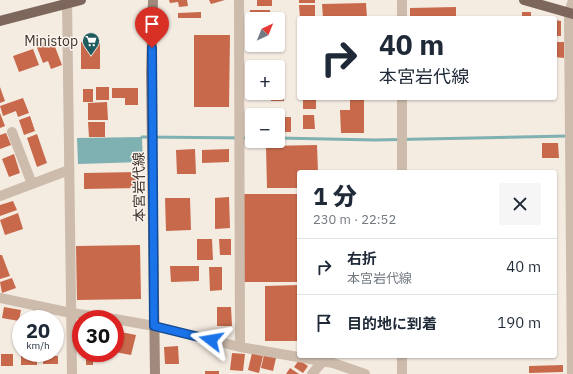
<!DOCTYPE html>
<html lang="ja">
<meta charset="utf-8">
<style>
body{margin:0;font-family:"IBM Plex Sans","Noto Sans JP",sans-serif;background:#f6f6f7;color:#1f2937;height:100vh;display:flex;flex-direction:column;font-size:15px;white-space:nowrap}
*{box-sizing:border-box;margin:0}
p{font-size:13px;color:#747a83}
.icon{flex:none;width:22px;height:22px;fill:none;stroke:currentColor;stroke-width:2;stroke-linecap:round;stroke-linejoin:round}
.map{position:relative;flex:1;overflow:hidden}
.side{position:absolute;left:297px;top:170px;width:260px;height:188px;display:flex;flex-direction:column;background:#fff;border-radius:4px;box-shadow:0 1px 3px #0004}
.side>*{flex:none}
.top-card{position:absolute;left:297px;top:16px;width:260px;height:84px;border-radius:4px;box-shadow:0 1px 3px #0004;background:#fff;color:#1f2937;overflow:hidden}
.needle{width:26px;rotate:43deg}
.tools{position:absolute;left:245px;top:12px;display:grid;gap:8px}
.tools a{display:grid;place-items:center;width:40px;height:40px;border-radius:4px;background:#fff;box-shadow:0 1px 3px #0004;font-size:20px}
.speed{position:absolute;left:12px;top:310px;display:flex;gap:8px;font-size:20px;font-weight:700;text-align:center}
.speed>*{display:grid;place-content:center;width:52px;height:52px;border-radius:50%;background:#fff;box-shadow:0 1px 3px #0004;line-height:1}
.speed small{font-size:10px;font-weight:400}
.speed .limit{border:6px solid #d22;background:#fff;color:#111}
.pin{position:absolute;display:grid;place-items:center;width:34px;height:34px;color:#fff;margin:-41px -17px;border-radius:50% 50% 50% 0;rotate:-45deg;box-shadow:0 0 4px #0007}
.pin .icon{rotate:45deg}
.me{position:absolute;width:44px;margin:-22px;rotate:284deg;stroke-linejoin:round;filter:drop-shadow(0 0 3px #0008)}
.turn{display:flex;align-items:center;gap:14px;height:84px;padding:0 16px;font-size:18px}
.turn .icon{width:52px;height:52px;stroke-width:2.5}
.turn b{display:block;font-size:28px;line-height:34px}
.round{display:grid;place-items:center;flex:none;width:42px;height:42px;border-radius:4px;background:#f6f6f7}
.summary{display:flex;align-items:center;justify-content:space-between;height:68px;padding:0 16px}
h1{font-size:24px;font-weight:800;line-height:30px}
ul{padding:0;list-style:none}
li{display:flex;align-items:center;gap:12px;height:56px;padding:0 16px;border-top:1px solid #e0e1e3}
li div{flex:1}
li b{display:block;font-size:15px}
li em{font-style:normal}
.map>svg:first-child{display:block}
.water{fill:#7fb0b2}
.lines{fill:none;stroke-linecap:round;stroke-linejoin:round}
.stream{stroke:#7fb0b2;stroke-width:3}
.building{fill:#c8694b}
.minor{stroke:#cdbbac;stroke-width:10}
.tertiary{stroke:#cdbbac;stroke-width:10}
.secondary{stroke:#a18a7d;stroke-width:10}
.primary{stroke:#7d675c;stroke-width:10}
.route-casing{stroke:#114b97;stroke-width:10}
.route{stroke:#1a73e8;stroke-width:7}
.labels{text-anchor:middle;stroke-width:3;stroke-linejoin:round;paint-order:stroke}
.poi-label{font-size:14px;fill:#3b302b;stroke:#fbf5ee;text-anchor:end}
.street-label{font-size:14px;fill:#3b302b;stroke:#fbf5ee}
</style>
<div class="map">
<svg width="573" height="374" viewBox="0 0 573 374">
<rect width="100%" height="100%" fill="#f4ebe1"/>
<!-- water -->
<path class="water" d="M142,137L143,162L78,164L77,138Z"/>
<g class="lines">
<!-- stream -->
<path class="stream" d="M142,137L252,138
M278,138L375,140L568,136"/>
</g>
<!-- building -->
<path class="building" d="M169,0H187L188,6L179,7L178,2L170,3Z
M209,0H225L211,4Z
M257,0H272V6H257Z
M299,0H315V3H299Z
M366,3L367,18H323L322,4Z
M299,5H315V18H300Z
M456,7V18H410V8Z
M250,10H270V19H252V28H250Z
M201,12V18H178V13Z
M522,12H531V18H522Z
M555,20L561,21V36H555Z
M194,35H230L229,107H194Z
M52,39L62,65L51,69L48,61L43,63L36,45Z
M81,42H100V69H81Z
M555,42H564V58L555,57Z
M266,45H279V51H266Z
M33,49L39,65L19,72L13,56Z
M273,65H281V74H284V101H271V93H278V67H273Z
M0,87L5,101L0,103Z
M96,87H109V100H96Z
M112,88H138V105H125V98H112Z
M83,89H93V102H83Z
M23,98L29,113L18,117L16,111L3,116L0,106Z
M303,98H316V109H303Z
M354,98H364V133H341L340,110H350V100H354Z
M107,102L108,120H88V103Z
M0,113L5,126L0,128Z
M303,115H314L315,129H303Z
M30,116L35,131L24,135L19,120Z
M279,117H291V132H280Z
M248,118H252V134H248Z
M88,122H105V137H89Z
M6,133L11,145L0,149V135Z
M37,134L47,163L37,167L27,138Z
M542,143H558L559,158H542Z
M317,145L318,172H299V188H267L266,146Z
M195,149L196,174H177L176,150Z
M229,149V162L202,163V150Z
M14,154L20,173L9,177L2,159Z
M137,172V188L84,189V173Z
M242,194H299V282H243Z
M229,197L230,228L215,229V198Z
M165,198H190L191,230L166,231Z
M13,201L17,210L0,216V205Z
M18,213L23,229L5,235L0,220Z
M197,239H212L213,260H197Z
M219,239H231V255H220Z
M140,245L141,299L77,300L76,246Z
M0,255H2L10,276L0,279Z
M170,266H199V281L171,282Z
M209,267H222V290L210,291Z
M12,278L16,288L2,293L0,282Z
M299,285V341H265V286Z
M4,307L21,310L19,321L2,318Z
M217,307H231L232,326H217Z
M33,310L50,313L49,319H31Z
M18,329H21V346H19Z
M75,330H81V343H75Z
M121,332L136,335L131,355L115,352L116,345L119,346Z
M178,346L179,364H165L164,347Z
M232,353L245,354L243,371L230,370Z
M252,353L263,356L259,373L248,370Z
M1,354H13V366H1Z
M21,355H37V365H21Z
M264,355L276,358L273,371L261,368Z
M43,356H58V364H43Z
M86,356L93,357V365H86Z
M299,360L308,366L303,373L294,367Z
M563,365V372L529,373V366Z
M290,368L299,374H286Z
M205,371H219V374H205Z"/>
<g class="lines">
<!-- minor -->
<path class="minor" d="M67,0L72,374
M239,0L240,347
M12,132L32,184
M0,196L69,170
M0,298L71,313L114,319
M115,319L154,326L240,347L333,363L365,374
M312,374L323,361
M572,374L569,13L573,0"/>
<!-- tertiary -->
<path class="tertiary" d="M402,18V0
M402,98V172
M402,356V374"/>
<!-- secondary -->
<path class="secondary" d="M153,0L151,73L155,374"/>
<!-- primary -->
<path class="primary" d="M524,0L573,14
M0,21L81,0"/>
</g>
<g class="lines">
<!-- route casing -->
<g class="route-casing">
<path id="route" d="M152,48L154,326L211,340"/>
</g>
<!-- route -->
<use href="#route" class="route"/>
</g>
<!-- icons -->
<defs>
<g id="supermarket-pin" transform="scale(0.9)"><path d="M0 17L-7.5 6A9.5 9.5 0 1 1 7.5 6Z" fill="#1f5a5e" stroke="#fbf5ee"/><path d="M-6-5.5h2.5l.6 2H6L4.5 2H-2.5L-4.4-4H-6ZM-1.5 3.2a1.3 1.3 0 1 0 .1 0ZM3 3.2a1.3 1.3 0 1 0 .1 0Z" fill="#fff"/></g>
</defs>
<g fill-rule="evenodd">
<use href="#supermarket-pin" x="91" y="41"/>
</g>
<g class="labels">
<!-- poi labels -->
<g class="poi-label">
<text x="78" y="46">Ministop</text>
</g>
<!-- street labels -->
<g class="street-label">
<text transform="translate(139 187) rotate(-91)" y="5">本宮岩代線</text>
</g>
</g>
</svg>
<div class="tools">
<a><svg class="needle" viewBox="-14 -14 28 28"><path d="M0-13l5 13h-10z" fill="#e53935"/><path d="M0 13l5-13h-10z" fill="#747a83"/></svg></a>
<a>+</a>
<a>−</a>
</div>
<div class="speed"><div>20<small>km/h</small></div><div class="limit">30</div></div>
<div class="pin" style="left:152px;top:48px;background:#d93025"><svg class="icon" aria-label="arrive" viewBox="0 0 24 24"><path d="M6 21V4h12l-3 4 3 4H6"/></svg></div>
<svg class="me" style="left:211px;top:340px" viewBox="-20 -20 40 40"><path d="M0-17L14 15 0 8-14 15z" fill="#1a73e8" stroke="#fff" stroke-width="4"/></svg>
<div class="top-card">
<div class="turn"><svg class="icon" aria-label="right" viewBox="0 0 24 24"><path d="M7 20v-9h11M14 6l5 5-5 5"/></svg><div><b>40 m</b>本宮岩代線</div></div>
</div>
<section class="side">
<div class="summary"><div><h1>1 分</h1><p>230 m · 22:52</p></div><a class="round"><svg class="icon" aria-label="close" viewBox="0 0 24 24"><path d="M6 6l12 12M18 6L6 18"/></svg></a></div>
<ul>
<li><svg class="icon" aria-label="right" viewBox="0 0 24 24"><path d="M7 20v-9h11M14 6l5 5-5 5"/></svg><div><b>右折</b><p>本宮岩代線</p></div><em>40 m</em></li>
<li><svg class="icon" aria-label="arrive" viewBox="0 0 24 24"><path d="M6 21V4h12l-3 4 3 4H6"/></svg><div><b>目的地に到着</b></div><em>190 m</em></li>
</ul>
</section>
</div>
